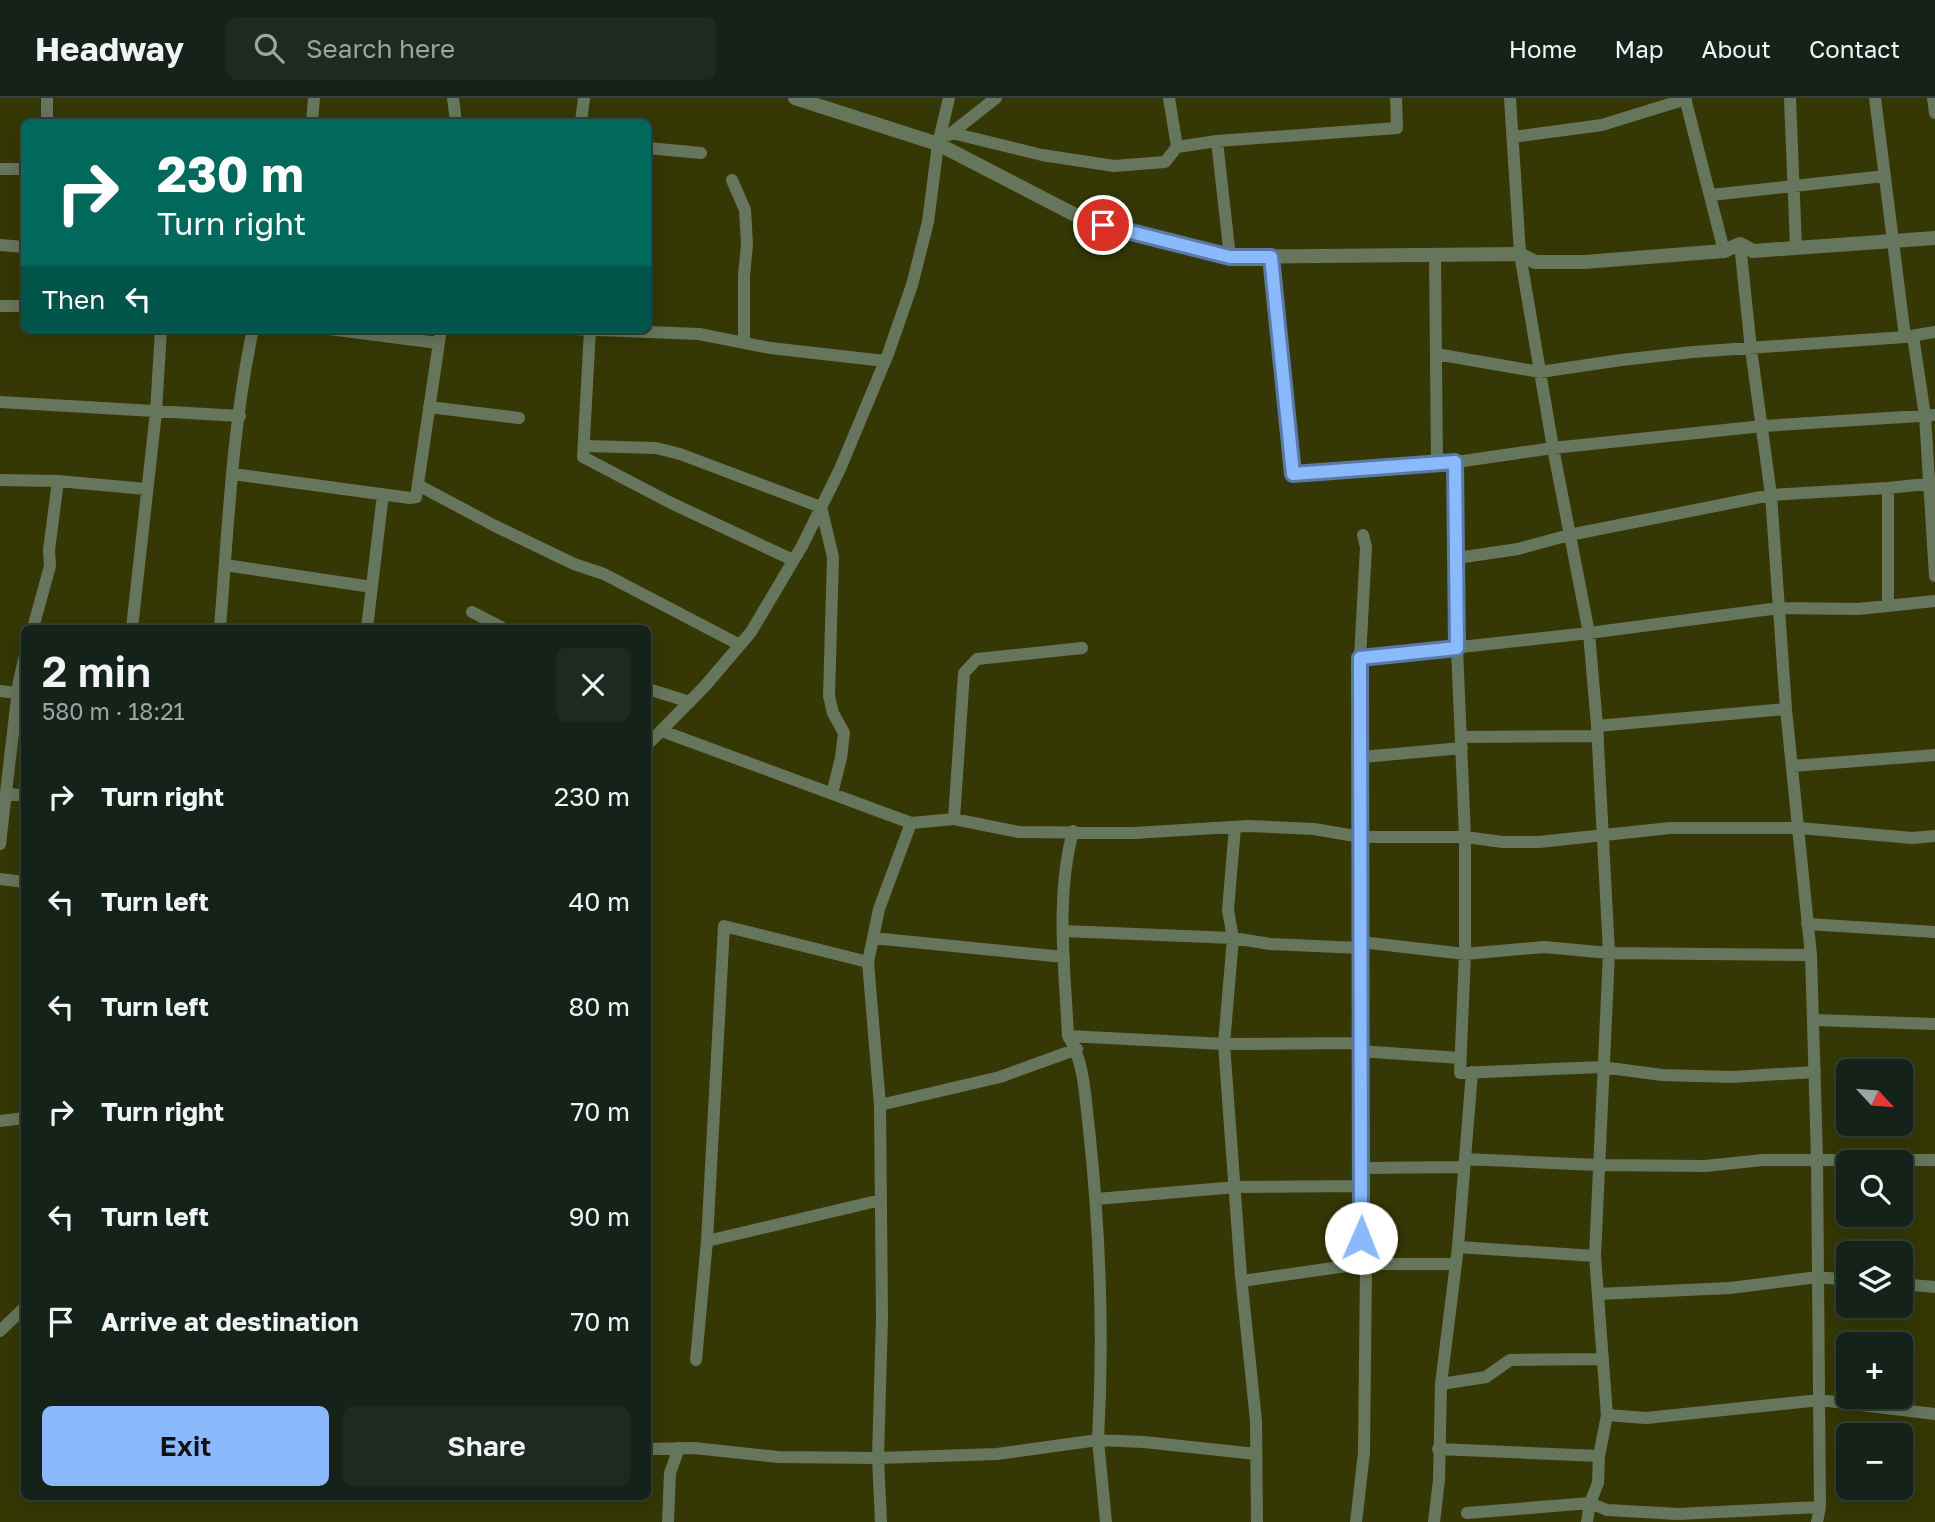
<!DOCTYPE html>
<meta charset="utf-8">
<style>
body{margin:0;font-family:"Golos Text",sans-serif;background:#1d2a22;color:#f1f3f6;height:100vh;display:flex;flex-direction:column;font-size:26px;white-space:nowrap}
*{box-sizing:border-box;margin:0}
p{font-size:23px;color:#9da4a2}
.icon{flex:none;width:38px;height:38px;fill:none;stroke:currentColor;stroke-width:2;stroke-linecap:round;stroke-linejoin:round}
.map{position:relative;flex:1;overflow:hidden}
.panel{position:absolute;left:21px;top:527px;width:630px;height:875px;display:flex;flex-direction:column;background:#142219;border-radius:10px;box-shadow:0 4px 18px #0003,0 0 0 2px #333f38}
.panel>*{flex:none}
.guide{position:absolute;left:21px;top:21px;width:630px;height:214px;border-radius:10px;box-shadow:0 4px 18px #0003,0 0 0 2px #333f38;background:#00695c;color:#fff;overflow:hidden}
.needle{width:46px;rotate:116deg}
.fabs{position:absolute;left:1836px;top:961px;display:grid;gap:14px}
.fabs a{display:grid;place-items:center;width:77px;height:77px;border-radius:10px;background:#142219;box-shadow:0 4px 18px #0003,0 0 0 2px #333f38;font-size:35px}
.pin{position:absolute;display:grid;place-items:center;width:60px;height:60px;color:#fff;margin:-30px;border:4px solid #fff;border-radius:50%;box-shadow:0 2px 7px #0007}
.me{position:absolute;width:77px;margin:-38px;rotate:1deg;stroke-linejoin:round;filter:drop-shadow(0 0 5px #0008)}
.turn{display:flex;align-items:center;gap:24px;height:147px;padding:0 21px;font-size:32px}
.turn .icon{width:91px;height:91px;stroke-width:2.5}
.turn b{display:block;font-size:49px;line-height:60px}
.then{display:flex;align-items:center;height:66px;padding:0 21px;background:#0003;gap:14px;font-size:26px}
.round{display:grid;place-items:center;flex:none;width:74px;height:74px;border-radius:10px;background:#1d2a22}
.overview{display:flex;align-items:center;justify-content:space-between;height:119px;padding:0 21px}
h1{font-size:42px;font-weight:600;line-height:52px}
.cta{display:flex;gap:14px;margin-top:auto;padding:14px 21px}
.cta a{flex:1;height:80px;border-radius:10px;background:#8abafc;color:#111;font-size:28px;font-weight:600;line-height:80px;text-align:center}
.cta a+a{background:#1d2a22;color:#f1f3f6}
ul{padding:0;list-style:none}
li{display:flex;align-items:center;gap:21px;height:105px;padding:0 21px}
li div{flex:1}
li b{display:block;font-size:26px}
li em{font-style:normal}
header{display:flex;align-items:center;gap:42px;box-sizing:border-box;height:98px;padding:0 35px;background:#142219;border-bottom:2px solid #333f38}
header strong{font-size:33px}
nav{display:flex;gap:38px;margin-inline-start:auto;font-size:24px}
.search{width:490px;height:63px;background:#1d2a22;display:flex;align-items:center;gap:18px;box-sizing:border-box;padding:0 24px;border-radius:10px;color:#9da4a2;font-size:26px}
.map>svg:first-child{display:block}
.green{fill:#353804;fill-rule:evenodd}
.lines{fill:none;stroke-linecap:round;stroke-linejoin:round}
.minor{stroke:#66765c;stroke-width:12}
.tertiary{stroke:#66765c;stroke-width:14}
.route-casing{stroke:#5a79a4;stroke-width:18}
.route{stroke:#8abafc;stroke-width:12}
</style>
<header>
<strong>Headway</strong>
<div class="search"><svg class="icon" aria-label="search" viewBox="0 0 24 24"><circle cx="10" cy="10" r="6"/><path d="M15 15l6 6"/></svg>Search here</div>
<nav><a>Home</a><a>Map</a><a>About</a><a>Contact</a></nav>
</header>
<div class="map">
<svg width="1935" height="1424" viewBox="0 0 1935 1424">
<rect width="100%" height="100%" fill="#1b2d21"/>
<!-- green -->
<path class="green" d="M0,0H1935V1424H0ZM24,24H648V231H24ZM24,530H648V1398H24ZM1848,973H1900V1026H1848ZM1848,1064H1900V1116H1848ZM1848,1155H1900V1208H1848ZM1848,1246H1900V1298H1848ZM1848,1337H1900V1390H1848Z"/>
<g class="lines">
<!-- minor -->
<path class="minor" d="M47,0V24
M453,0L456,24
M1169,0L1177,49L1217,43L1230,159
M1510,0L1520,156L1553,350L1589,535L1597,628L1609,855L1595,1158L1607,1317L1599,1358L1598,1385L1590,1405L1587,1424
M1685,0L1724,153
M1790,0L1796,149
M1875,0L1905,239
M1933,0L1935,15
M312,24L314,0
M581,24L584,0
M952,35L1042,57L1114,68L1165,64L1177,49
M949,37L996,0
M1513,39L1602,27L1686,1
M1217,43L1397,30L1396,0
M648,50L701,55
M0,71H24
M732,82L745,112L747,146L744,178V245
M1711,97L1885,78
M1740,146L1751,251L1771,397L1786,611L1811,857L1817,1060L1820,1409L1817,1424
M0,147L24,149
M1435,157L1437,367
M1271,159L1293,376L1429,368L1553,350L1763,328L1935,317
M0,208H24
M329,231L438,245
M572,231L699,236L770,250L885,263
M590,232L583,359L671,405L793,462
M1913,238L1925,318L1935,478
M1436,256L1540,274L1621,262L1693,254L1905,239L1935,234
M0,304L240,318
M429,309L519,320
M584,348L656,350L680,356L821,409L833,459L829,598L833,615L844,635L841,660L832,696
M1455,364L1457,550L1465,739V856L1460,975L1602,969L1662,977L1732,979L1815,974
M233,376L410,400L416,399L441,231
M0,382L58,383L146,391
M418,387L495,428L574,466L604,476L740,547
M1457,460L1518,451L1569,437L1771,397L1888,390L1935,385
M225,467L372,489
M1888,508V390
M472,514L503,530
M33,530L50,468L49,452L58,383
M132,530L156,314L161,231
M220,530C228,431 232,329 253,231
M367,530L383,396
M1360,560L1366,449L1363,437
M648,591L690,604
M0,593L17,595
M1597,628L1786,611
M662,633L911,725L879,811L868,864L880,1007L882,1219L878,1360L881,1424
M1462,639L1598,638
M648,646L705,588L751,534L802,448L840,371L888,256L912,187L928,124L938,46L949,0
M1362,659L1462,650
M1792,668L1935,657
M6,695L24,698
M954,721L964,575L977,561L1082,550
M911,725L954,721L1019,734L1134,735L1248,728L1314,731L1361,739H1465L1503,744H1539L1670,730H1800L1912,740L1935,738
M1235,729L1228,812L1233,840L1224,946L1241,1178L1256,1323L1257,1424
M0,746L19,583L24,561
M0,781L24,784
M1807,826L1935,834
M1063,833L1233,840L1270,846L1361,850
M873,840L1064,859
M1361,844L1465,856L1544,849L1609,855L1811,857
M868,864L724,828L707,1143L881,1102
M1814,922L1935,926
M1068,938L1224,946L1359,945
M1359,953L1460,960
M880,1007L1000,979L1077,951
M0,1023L24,1020
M1465,1061L1472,974
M1361,1070L1464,1069
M1097,1101L1236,1089L1362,1088
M1458,1149L1595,1158
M1361,1166L1359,953L1362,659L1360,560L1589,535L1779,510L1858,511L1935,503
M1242,1183L1361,1166H1456
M1900,1186L1935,1189
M1598,1196L1730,1190L1818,1179L1848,1182
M0,1233L24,1210
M696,1262L707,1143
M1441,1286L1486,1279L1510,1262L1603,1261
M1607,1317L1646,1320L1820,1302L1935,1316
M648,1351L694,1350L778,1359L878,1360L997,1356L1098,1342C1104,1238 1100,1134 1089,1031C1085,1001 1085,964 1068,938C1065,871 1055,800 1073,733
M1438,1351L1599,1358
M1467,1415L1590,1405L1607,1412L1678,1416L1820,1409
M668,1424L670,1375L679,1350
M1106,1424L1098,1342L1144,1344L1256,1356
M1356,1424L1364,1355L1366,1166
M1434,1424L1439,1382L1441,1286L1458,1149L1465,1061L1598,1067L1705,1068L1763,1062H1935"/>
<!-- tertiary -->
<path class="tertiary" d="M795,0L938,46L1085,122L1159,143L1230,159L1520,156L1535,164H1584L1724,153L1740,146L1753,153L1935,140"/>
</g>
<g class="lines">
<!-- route casing -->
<g class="route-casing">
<path id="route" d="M1103,127L1230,159H1271L1293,376L1455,364L1457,550L1360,560L1361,1140"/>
</g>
<!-- route -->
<use href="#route" class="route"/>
</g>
</svg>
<div class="fabs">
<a><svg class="needle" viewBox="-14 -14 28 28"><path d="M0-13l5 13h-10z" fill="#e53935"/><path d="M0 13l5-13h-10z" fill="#9da4a2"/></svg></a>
<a><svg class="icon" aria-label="search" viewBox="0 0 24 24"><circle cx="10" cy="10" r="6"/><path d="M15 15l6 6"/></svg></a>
<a><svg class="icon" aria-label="layers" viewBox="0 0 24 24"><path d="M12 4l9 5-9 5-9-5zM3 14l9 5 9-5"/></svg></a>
<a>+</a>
<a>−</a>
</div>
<div class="pin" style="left:1103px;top:127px;background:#d93025"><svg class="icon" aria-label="arrive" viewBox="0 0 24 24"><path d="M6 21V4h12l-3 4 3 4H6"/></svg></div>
<svg class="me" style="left:1361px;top:1140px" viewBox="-20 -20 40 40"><circle r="19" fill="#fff"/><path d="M0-13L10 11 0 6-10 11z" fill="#8abafc"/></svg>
<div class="guide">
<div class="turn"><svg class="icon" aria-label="right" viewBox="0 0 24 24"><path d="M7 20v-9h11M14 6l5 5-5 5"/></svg><div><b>230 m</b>Turn right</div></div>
<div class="then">Then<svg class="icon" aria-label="left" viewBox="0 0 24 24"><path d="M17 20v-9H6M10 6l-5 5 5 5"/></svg></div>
</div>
<section class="panel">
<div class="overview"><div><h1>2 min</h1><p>580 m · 18:21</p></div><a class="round"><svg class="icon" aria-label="close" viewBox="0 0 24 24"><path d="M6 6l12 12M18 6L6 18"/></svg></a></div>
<ul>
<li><svg class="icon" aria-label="right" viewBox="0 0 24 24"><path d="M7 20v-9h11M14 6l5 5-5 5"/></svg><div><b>Turn right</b></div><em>230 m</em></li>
<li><svg class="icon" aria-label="left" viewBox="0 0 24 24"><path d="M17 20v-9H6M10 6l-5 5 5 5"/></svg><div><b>Turn left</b></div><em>40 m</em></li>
<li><svg class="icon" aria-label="left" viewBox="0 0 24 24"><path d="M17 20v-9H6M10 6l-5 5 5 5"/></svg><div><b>Turn left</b></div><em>80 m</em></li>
<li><svg class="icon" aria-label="right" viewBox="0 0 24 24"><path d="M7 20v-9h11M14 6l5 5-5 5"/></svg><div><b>Turn right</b></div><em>70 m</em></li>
<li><svg class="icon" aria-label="left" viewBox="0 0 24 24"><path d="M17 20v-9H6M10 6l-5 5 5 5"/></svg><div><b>Turn left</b></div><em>90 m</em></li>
<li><svg class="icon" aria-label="arrive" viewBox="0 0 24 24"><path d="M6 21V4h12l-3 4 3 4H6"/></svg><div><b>Arrive at destination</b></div><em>70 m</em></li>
</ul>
<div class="cta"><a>Exit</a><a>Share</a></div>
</section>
</div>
